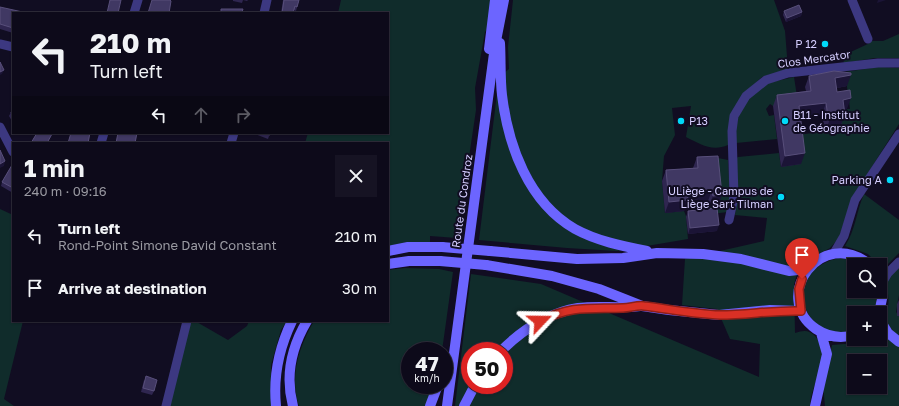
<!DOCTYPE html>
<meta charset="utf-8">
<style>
body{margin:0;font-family:"Golos Text",sans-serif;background:#161323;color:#f1f3f6;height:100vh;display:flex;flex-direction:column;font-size:15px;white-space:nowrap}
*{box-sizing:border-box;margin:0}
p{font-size:13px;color:#9a9aa2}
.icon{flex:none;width:22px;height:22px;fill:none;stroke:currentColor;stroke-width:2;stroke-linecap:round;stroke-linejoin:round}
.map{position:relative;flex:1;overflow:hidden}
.side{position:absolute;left:12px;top:142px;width:377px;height:180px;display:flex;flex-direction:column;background:#0d0a1a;border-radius:0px;box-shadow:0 1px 3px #0004,0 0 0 1px #2d2b39}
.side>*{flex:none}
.banner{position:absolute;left:12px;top:12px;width:377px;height:122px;border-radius:0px;box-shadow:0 1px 3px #0004,0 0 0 1px #2d2b39;background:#0d0a1a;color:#f1f3f6;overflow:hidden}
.fabs{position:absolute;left:847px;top:258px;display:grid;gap:8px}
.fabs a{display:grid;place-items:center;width:40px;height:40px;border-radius:0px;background:#0d0a1a;box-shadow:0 1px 3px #0004,0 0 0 1px #2d2b39;font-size:20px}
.speed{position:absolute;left:401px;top:342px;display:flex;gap:8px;font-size:20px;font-weight:700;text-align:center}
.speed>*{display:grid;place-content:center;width:52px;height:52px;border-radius:50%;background:#0d0a1a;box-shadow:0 1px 3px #0004,0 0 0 1px #2d2b39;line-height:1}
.speed small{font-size:10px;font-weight:400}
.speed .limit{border:6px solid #d22;background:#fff;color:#111}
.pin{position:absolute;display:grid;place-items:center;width:34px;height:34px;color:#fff;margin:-41px -17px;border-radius:50% 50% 50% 0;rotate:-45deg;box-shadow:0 0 4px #0007}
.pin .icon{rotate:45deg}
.me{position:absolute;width:44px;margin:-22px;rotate:67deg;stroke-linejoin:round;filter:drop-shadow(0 0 3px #0008)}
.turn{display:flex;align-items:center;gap:14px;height:84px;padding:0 12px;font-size:18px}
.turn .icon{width:52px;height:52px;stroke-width:2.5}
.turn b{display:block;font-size:28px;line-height:34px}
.lanes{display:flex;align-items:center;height:38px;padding:0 12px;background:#0003;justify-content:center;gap:20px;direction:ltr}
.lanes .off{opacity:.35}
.round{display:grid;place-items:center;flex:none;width:42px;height:42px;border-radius:0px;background:#161323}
.headline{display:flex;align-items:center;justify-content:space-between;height:68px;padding:0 12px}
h1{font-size:24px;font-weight:700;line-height:30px}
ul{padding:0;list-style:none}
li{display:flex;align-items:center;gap:12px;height:52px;padding:0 12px}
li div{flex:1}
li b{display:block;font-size:15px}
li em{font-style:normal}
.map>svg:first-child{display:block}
.green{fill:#102c2b;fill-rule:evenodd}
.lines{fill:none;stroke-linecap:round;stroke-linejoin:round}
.minor{stroke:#3c3881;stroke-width:9}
.secondary{stroke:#6c65ff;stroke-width:10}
.secondary-bridge{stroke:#6c65ff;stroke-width:10}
.wall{fill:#2f2650}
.shaded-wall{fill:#1b1436}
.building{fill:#403863;stroke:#584f7b}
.route-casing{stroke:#8d1f18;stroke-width:10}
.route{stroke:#d93025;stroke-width:7}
.poi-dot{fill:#00daf9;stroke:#110d22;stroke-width:1.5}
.labels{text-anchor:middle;stroke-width:4;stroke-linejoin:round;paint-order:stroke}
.poi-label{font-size:11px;fill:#d5ceff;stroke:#110d22;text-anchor:end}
.street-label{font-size:11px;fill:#d5ceff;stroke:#110d22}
</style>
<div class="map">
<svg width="899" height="406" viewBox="0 0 899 406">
<rect width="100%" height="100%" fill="#110d22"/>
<!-- green -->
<path class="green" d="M341,0H491L488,28L485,32L475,88L476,110L457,238L430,236V242H408L388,246V143H305L308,133H388V13H338Z
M513,0H774L785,31L788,69L762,77L745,93L728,130V145C712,152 700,144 686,137L691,106L672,108L675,135L664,156L662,181L665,213L684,211L686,216L709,214V206H718V158L728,160L730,197L728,212L686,217L688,239L617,251L567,248L479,240L499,77L509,69L508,47Z
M899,34V58H875L844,63L842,56L870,43V41H883Z
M878,67L899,68V124L852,198L839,238L830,248L813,257L798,271L794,284L795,333C804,330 809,330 815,336C834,356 810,384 810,406H455L471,274L541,284L759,377L760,344L730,339L717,309L682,305L685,259L764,241L767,218L735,215L737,198L735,159L738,157L779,153L781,167L797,135L821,132L824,128L827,130L839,129L847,109H850L845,72ZM470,351H504V385H470Z
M794,77L798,103L773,106L770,104L766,109L769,116L774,115L777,139L736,143L735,133L738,118L744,104L764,84Z
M864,194L899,220V253L883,269L868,254L845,246C856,229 856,212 864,194Z
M0,209L13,215V321H23L4,399L14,406H0Z
M839,258L852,260L861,265H854V291H877L876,304L872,313H854V329C807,349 775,272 839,258Z
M405,268L439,269L453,272L442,351H410V385H435L426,406H299C289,376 299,347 314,321H388V270Z
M899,268V295L896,312L899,316V337C878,317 891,317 888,294C888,289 885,284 888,279C890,275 896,271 899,268Z
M190,321H195L228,340L247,326L249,321H287L281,330L271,365V406H169Z
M880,326L899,346V406H825L823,385L832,345L857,343L865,339H880ZM854,361H880V387H854Z"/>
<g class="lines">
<!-- minor -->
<path class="minor" d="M852,0L868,39
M134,13L138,0
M264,13L267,0
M0,44L13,47
M0,127L13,152
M101,143L104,133
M231,143L234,133
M729,220L734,197L732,131L734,116L746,96L766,80L788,73L878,63H899
M834,253L844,236L855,200L899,134
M882,283L888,273L899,262
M166,406L187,321"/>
<!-- secondary -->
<path class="secondary" d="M500,43C501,60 500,78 502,95C508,145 528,202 575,229C597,241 622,246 647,251
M489,49L495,0
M388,251L408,247H442
M490,251L577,259L623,258L657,253L703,254L741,259L789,271L807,269
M388,264L409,261H440
M486,265L552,276L599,289L642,306L669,310L719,315L770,310L801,311
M879,313L883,294L880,280
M880,320L888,333L899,342
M854,335C840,339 828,337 816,329C770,297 822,225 870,265
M501,351C522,330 548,313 578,308C599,305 619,309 640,306
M444,366L446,359
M276,406C273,376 279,348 292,321
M293,406C285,376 291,348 307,321
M430,406L438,385
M447,406L495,46L504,0
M464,406L475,385
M815,406L827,354L821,333"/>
<!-- secondary-bridge -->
<path class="secondary-bridge" d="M442,247L490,251
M440,261L486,265"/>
</g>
<!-- wall -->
<path class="wall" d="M233,0H248L247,1L243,0L242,3L233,1Z
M283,0H299L296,11L294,10L293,13H281Z
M0,7L13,13V33L0,29Z
M784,11L802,12L801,16L786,22L783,15Z
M809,76L847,86L837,88V92L847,109L844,110L841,126L839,129L826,130L824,128L822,114L800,116L801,164L781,167L773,106L777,95L806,91L805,87Z
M13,111V123L9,116L11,112Z
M255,133H274L273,134L270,133L268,139L255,134Z
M718,156V206H709L708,201H699L700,199L688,201L684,211L665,213L662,181L666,170L693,168L697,157Z
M13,165V193L1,186L2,182Z
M688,211L717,231L688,234L686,217Z
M899,300V316H897V304Z
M144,380L154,391L152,395L141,392Z"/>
<!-- shaded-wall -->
<path class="shaded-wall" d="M878,0H886L877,3Z
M802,12L801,16L786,22L787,18Z
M4,70L2,74L0,75V72Z
M851,75L847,86L832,89L835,78Z
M851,98L847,109L839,111L843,100Z
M826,103L822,114L795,117L799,106Z
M845,115L839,129L826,130L830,119Z
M805,153L801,164L781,167L785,156Z
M5,161L4,166L0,168V164Z
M703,188L700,199L688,201L684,211L665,213L669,202L687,191Z
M703,190H712L708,201H699Z
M722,195L718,206H709L713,196Z
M719,225L717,231L688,234L690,228Z"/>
<!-- building -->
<path class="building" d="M110,0H121L118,13H107Z
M152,0H170L171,1L169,13H148Z
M284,0H299L297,7L295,6L293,13H282Z
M799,5L802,12L787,18L784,11Z
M0,7L27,13H13V28L0,24Z
M221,9H243L242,12L245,13H221Z
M0,62L4,70L0,72Z
M834,71L851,73V75L835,78L837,92L850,90L851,98L843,100L845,115L843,118L830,119L828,117L826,103L799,106L805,153L785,156L777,95L811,91L809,76Z
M13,111V117L11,112Z
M37,133H50L52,134L47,143H31Z
M71,133H90L88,143H68Z
M118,133H137L135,143H116Z
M264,133H270V135Z
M0,150L5,161L0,164Z
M718,156L722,195L713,196L712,190H703V188L687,191L688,200L669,202L666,170L698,168L697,157Z
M12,165H13V188L2,182Z
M717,208L719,225L690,228L688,211Z
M146,376L157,380L154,391L143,388Z"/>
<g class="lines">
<!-- route casing -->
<g class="route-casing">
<path id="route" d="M540,321C573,305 589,309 623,308C630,308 637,305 644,306C669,309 694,314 720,315C747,315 774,310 801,311L799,289L802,279"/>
</g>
<!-- route -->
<use href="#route" class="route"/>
</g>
<!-- markers -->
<g class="poi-dot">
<circle cx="825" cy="44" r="4"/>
<circle cx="681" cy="121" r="4"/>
<circle cx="785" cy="121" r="4"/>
<circle cx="890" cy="180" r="4"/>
<circle cx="781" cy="197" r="4"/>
</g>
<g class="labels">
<!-- poi labels -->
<g class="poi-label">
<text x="817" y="48">P 12</text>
<text x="793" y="119" text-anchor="start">B11 - Institut<tspan x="793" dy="13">de Géographie</tspan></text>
<text x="689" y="125" text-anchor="start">P13</text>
<text x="882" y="184">Parking A</text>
<text x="773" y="195">ULiège - Campus de<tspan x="773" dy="13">Liège Sart Tilman</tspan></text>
</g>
<!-- street labels -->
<g class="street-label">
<text transform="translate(814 59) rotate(-8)" y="4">Clos Mercator</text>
<text transform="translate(462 201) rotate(-82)" y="4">Route du Condroz</text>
</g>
</g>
</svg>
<div class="fabs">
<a><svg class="icon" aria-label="search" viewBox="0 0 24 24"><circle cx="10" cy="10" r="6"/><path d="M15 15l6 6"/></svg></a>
<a>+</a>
<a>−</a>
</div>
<div class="speed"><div>47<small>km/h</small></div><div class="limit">50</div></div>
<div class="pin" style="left:802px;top:279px;background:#d93025"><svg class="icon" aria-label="arrive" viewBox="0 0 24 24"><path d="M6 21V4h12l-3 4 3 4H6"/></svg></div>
<svg class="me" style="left:540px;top:321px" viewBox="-20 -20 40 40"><path d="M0-17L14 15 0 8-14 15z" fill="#d93025" stroke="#fff" stroke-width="4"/></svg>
<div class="banner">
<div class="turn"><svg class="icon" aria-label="left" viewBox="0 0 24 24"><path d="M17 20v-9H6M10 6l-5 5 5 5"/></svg><div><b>210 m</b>Turn left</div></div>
<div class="lanes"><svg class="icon" aria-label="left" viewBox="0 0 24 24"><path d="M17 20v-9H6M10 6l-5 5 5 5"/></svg><svg class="icon off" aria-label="ahead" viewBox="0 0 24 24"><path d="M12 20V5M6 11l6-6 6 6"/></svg><svg class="icon off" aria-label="right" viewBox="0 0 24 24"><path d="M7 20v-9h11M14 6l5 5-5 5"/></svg></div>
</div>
<section class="side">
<div class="headline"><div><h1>1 min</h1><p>240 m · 09:16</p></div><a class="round"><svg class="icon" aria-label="close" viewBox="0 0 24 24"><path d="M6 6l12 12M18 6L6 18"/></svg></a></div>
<ul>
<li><svg class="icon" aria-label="left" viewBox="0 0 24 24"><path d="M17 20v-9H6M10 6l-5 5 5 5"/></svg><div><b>Turn left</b><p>Rond-Point Simone David Constant</p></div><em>210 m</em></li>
<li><svg class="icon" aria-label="arrive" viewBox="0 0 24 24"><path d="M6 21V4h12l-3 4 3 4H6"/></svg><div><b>Arrive at destination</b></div><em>30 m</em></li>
</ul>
</section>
</div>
